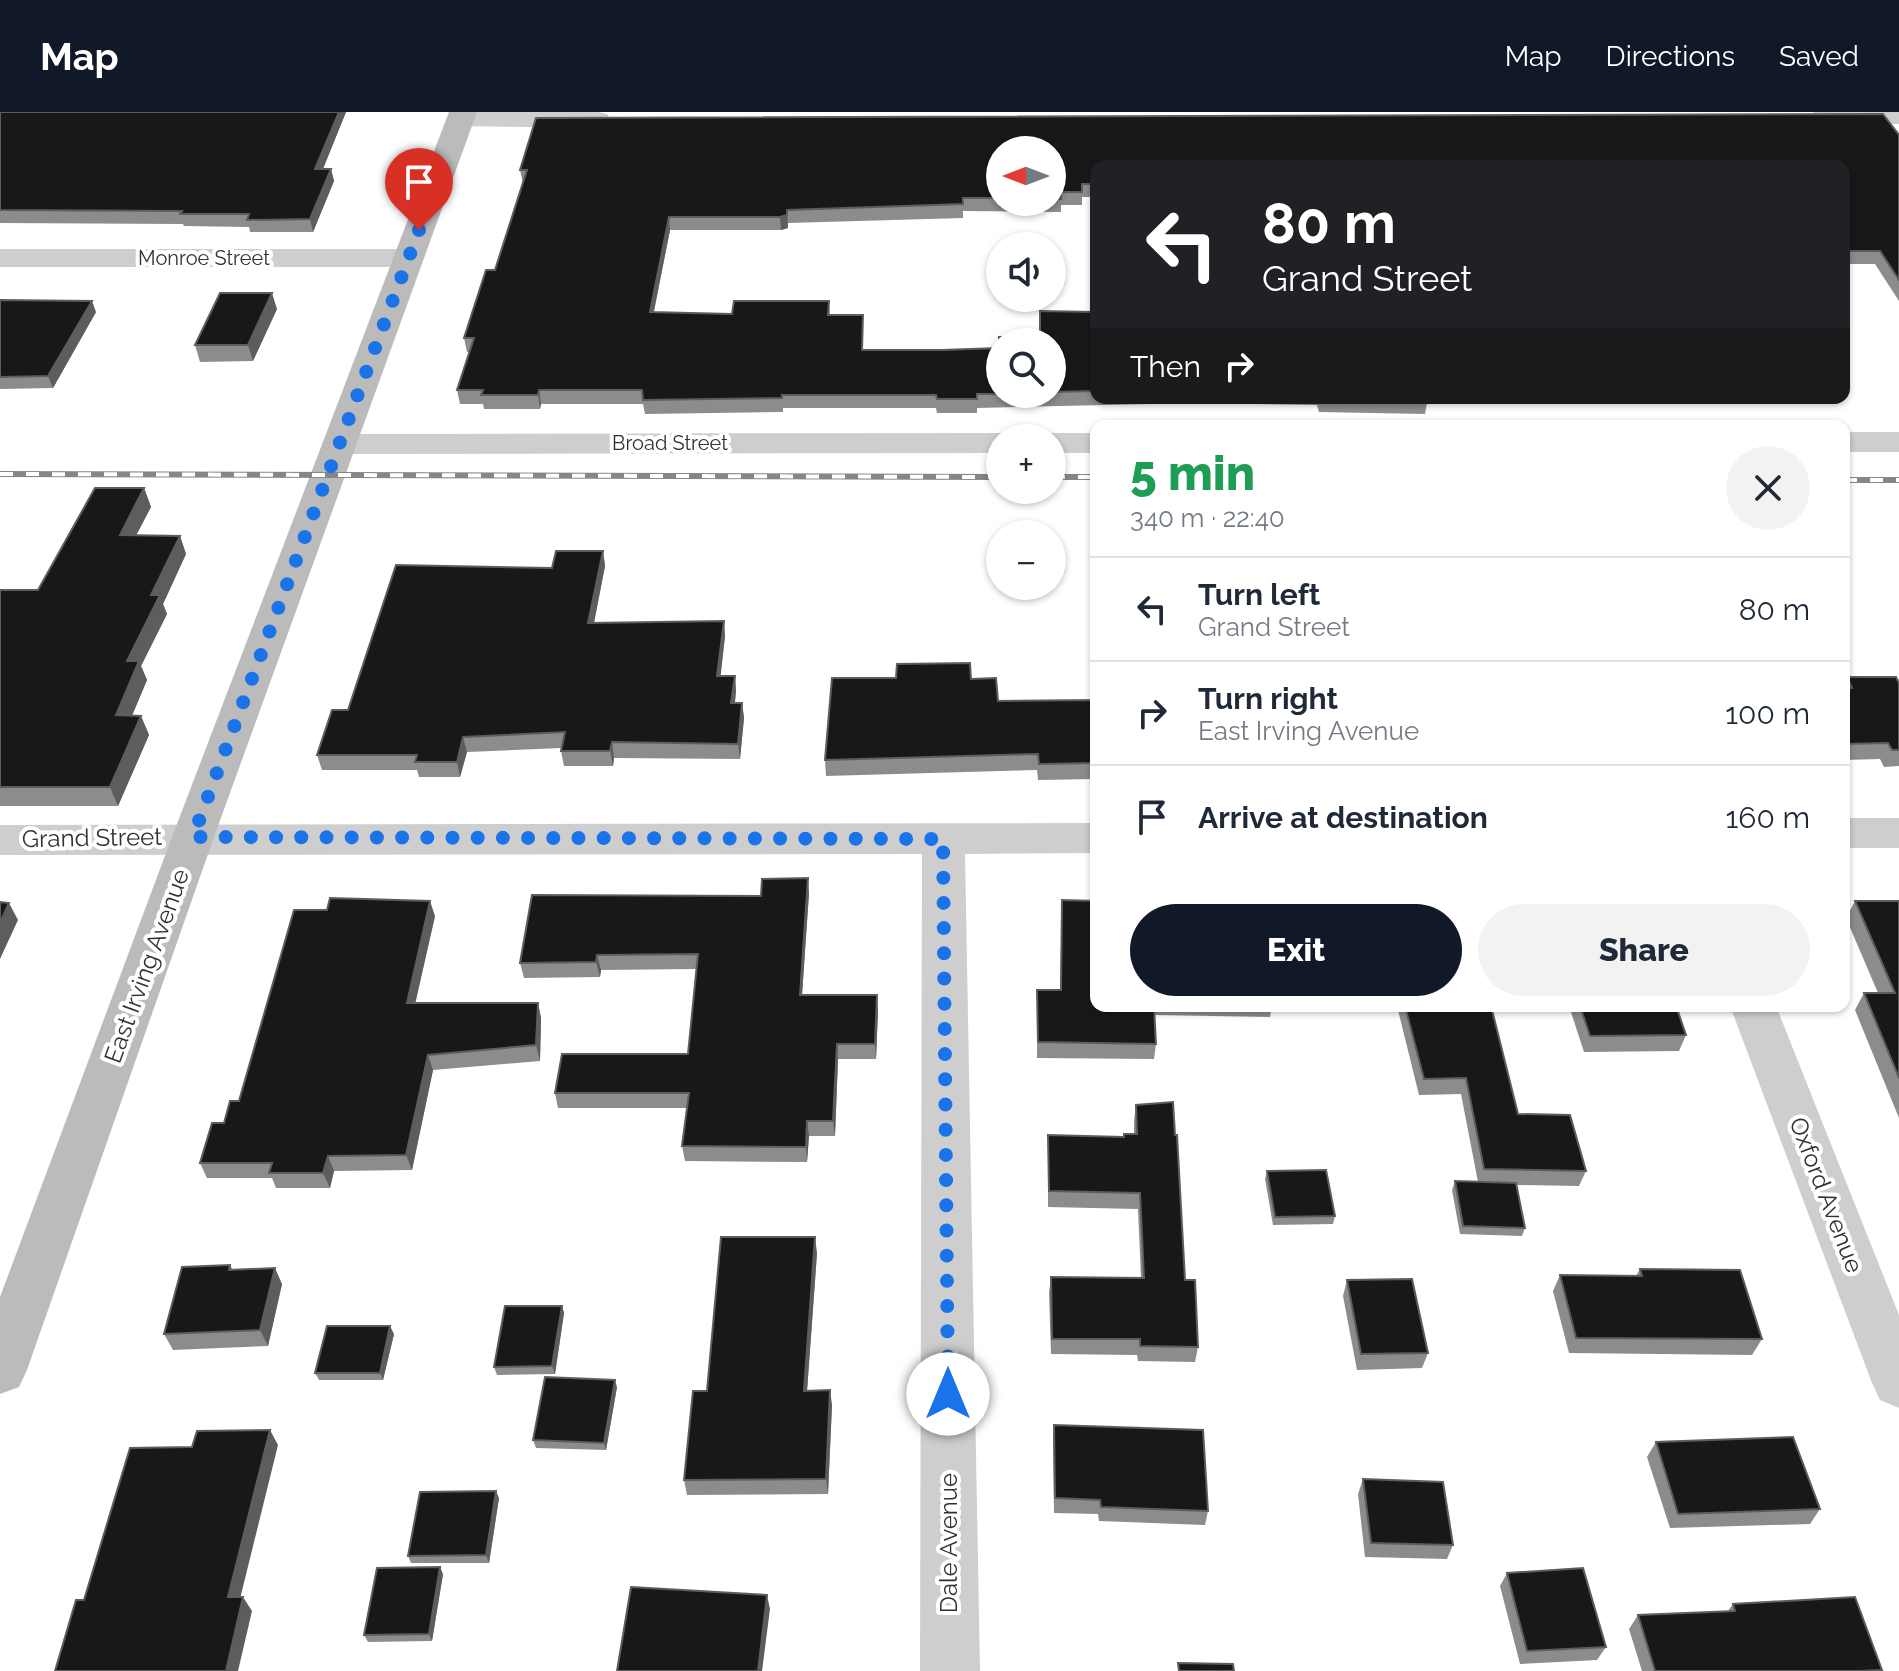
<!DOCTYPE html>
<meta charset="utf-8">
<style>
body{margin:0;font-family:Raleway,sans-serif;background:#f2f2f3;color:#1f2937;height:100vh;display:flex;flex-direction:column;font-size:30px;white-space:nowrap}
*{box-sizing:border-box;margin:0}
p{font-size:26px;color:#747a83}
.icon{flex:none;width:44px;height:44px;fill:none;stroke:currentColor;stroke-width:2;stroke-linecap:round;stroke-linejoin:round}
.map{position:relative;flex:1;overflow:hidden}
.drawer{position:absolute;left:1090px;top:308px;width:760px;height:592px;display:flex;flex-direction:column;background:#fff;border-radius:16px;box-shadow:0 2px 6px #0004}
.drawer>*{flex:none}
.banner{position:absolute;left:1090px;top:48px;width:760px;height:244px;border-radius:16px;box-shadow:0 2px 6px #0004;background:#202124;color:#fff;overflow:hidden}
.needle{width:52px;rotate:270deg}
.buttons{position:absolute;left:986px;top:24px;display:grid;gap:16px}
.buttons a{display:grid;place-items:center;width:80px;height:80px;border-radius:50%;background:#fff;box-shadow:0 2px 6px #0004;font-size:40px}
.pin{position:absolute;display:grid;place-items:center;width:68px;height:68px;color:#fff;margin:-82px -34px;border-radius:50% 50% 50% 0;rotate:-45deg;box-shadow:0 0 8px #0007}
.pin .icon{rotate:45deg}
.me{position:absolute;width:88px;margin:-44px;rotate:0deg;stroke-linejoin:round;filter:drop-shadow(0 0 6px #0008)}
.turn{display:flex;align-items:center;gap:28px;height:168px;padding:0 40px;font-size:36px}
.turn .icon{width:104px;height:104px;stroke-width:2.5}
.turn b{display:block;font-size:56px;line-height:68px}
.then{display:flex;align-items:center;height:76px;padding:0 40px;background:#0003;gap:16px;font-size:30px}
.round{display:grid;place-items:center;flex:none;width:84px;height:84px;border-radius:42px;background:#f2f2f3}
.overview{display:flex;align-items:center;justify-content:space-between;height:136px;padding:0 40px}
h1{font-size:48px;font-weight:800;line-height:60px;color:#1e9e55}
.primary-button{display:flex;gap:16px;margin-top:auto;padding:16px 40px}
.primary-button a{flex:1;height:92px;border-radius:48px;background:#111827;color:#fff;font-size:32px;font-weight:800;line-height:92px;text-align:center}
.primary-button a+a{background:#f2f2f3;color:#1f2937}
ul{padding:0;list-style:none}
li{display:flex;align-items:center;gap:24px;height:104px;padding:0 40px;border-top:2px solid #e0e1e3}
li div{flex:1}
li b{display:block;font-size:30px}
li em{font-style:normal}
header{display:flex;align-items:center;gap:48px;box-sizing:border-box;height:112px;padding:0 40px;background:#111827;color:#fff}
header strong{font-size:38px}
nav{display:flex;gap:44px;margin-inline-start:auto;font-size:28px}
.map>svg:first-child{display:block}
.lines{fill:none;stroke-linecap:round;stroke-linejoin:round}
.street{fill:#cecece;fill-rule:evenodd}
.secondary{fill:#bbb;fill-rule:evenodd}
.rail-casing{stroke:#868686;stroke-width:6}
.rail{stroke:#fff;stroke-width:4;stroke-dasharray:13;stroke-linecap:butt}
.wall{fill:#8c8c8c;fill-rule:evenodd}
.shaded-wall{fill:#5d5d5d}
.building{fill:#181818;stroke:#5d5d5d;stroke-width:2}
.route{stroke:#1a73e8;stroke-width:14;stroke-dasharray:0 25.2}
.labels{text-anchor:middle;stroke-width:8;stroke-linejoin:round;paint-order:stroke}
.far-street-label{font-size:20px;fill:#313131;stroke:#fff}
.street-label{font-size:24px;fill:#313131;stroke:#fff}
</style>
<header>
<strong>Map</strong>
<nav><a>Map</a><a>Directions</a><a>Saved</a></nav>
</header>
<div class="map">
<svg width="1899" height="1559" viewBox="0 0 1899 1559">
<rect width="100%" height="100%" fill="#fff"/>
<g class="lines">
<!-- street -->
<path class="street" d="M459,0H598L607,2L611,8L607,14L597,16L450,14L446,8L450,2Z
M1814,0H1899V12H1825L1815,10L1811,4Z
M0,137H409L420,140L424,146L420,152L409,155H0Z
M1844,320H1899V340H1844Z
M1000,321L1014,326H1000V341L339,342L327,339L322,332L327,325L339,322Z
M1052,321H1096V341H1052V326H1038Z
M1844,706H1899V736H1844Z
M1096,711V741L965,742L980,1559H920L922,742L0,743V713Z
M1730,894H1776L1899,1203V1296L1880,1288L1872,1271Z"/>
<!-- secondary -->
<path class="secondary" d="M449,0H477L214,725L27,1258L19,1275L0,1282V1185L172,725Z"/>
<!-- rail casing -->
<g class="rail-casing">
<path id="rail" d="M0,362L1000,365
M1052,365H1096
M1844,368H1899"/>
</g>
<!-- rail -->
<use href="#rail" class="rail"/>
</g>
<!-- wall -->
<path class="wall" d="M0,0H346L323,57H331L334,69L313,120H250L249,115L184,114L183,112L0,111Z
M1883,2L1899,23V189L1875,152H1844V54H1096V85H1082V93H1061V100L963,99V106L788,111V116L781,118H670L654,200L732,202L734,189H829L830,203H863V238H941L999,236V225H1040V199L1096,200V286H1428L1425,302L1319,300L1317,293L1193,291L977,296V301H937L936,296H783V300L645,302L643,292H541L540,297H484L483,292H460L457,278L469,240H467L464,226L486,158H495L523,71L520,58L536,6ZM1000,38H1052V90H1000ZM1000,230H1052V282H1000Z
M0,188L96,200L53,276L0,277Z
M277,197L253,249L200,250L195,233Z
M1507,286H1634V288L1509,290Z
M144,376L151,395L136,423L180,424L186,442L163,492L167,502L141,554L147,568L132,604H141L149,623L118,694H0V478H38Z
M603,439L605,454L594,511L724,509L725,524L720,564H735L736,579L735,591H742L744,606L740,647L614,646L613,654H564L561,639V636L467,640L460,665H419L417,658H322L317,643L348,598L552,456Z
M1847,565L1899,571V654L1884,655L1880,647L1844,648V572Z
M971,567L998,589L1096,588V667L1038,668L1037,658L826,664L825,648Z
M809,781L802,883L878,899L876,947H838L835,1024H809L807,1050L685,1049L682,1034L687,996H558L555,981L688,942L696,857L601,858L600,865L524,866L520,851L761,784Z
M1062,788L1096,894H1302L1301,899H1271L1270,905L1155,903L1156,932L1154,947L1037,946V878H1060Z
M1855,789H1899V1006L1855,898L1864,881H1878L1846,806Z
M435,804L415,891H538L541,906L540,949L433,958L412,1058L334,1059L330,1076H276L272,1066H207L200,1051L239,989Z
M1397,894H1491L1518,1002L1586,1059L1579,1074L1517,1073L1525,1116L1522,1124L1460,1122L1452,1078L1455,1069L1478,1070L1461,982L1419,983Z
M1569,894H1676L1686,923L1679,939L1584,940Z
M1136,993L1185,1168L1198,1235L1195,1250L1138,1249L1137,1243L1051,1242L1049,1181L1051,1165L1141,1166L1138,1097L1048,1095V1023L1124,1025L1134,1022V1009Z
M1267,1059L1335,1104L1333,1112L1273,1113L1265,1067Z
M817,1141L807,1278L832,1293L828,1382L687,1383L684,1368L707,1279Z
M230,1153L233,1158L282,1172L268,1234L173,1238L164,1222Z
M1640,1157L1762,1227L1752,1243L1569,1241L1553,1179L1560,1163L1636,1164Z
M1347,1168L1428,1241L1422,1256L1357,1258L1343,1184Z
M562,1194L564,1201L555,1262L497,1263L494,1255Z
M394,1222L383,1268H319L315,1261Z
M617,1275L606,1338L536,1336L533,1328Z
M1054,1313L1208,1399L1205,1413L1099,1409L1098,1402L1054,1401L1053,1328Z
M1656,1330L1820,1397L1810,1412L1670,1416L1647,1345Z
M1363,1367L1453,1433L1447,1447L1365,1445L1358,1382Z
M499,1386L489,1451H411L408,1444Z
M1507,1461L1606,1535L1597,1548L1520,1552L1500,1474Z
M443,1462L432,1529L368,1530L364,1523Z
M1733,1492L1882,1558L1881,1559H1642L1629,1517L1638,1503L1728,1499Z"/>
<!-- shaded-wall -->
<path class="shaded-wall" d="M339,0H346L318,69L315,57Z
M331,57L334,69L313,120L310,107Z
M787,98L788,116L781,118L780,105Z
M669,105L670,118L651,213L650,200Z
M272,181L277,197L253,249L248,233Z
M92,189L96,200L53,276L48,264Z
M539,278L541,292L540,297L538,283Z
M144,376L151,395L127,441L120,423Z
M180,424L186,442L163,492L167,502L141,554L147,568L124,622L116,603L127,549L151,483Z
M603,439L605,454L591,526L588,511Z
M724,509L725,524L719,579L717,564Z
M735,564L736,579L733,606L731,591Z
M742,591L744,606L740,647L738,632Z
M141,604L149,623L118,694L110,675Z
M463,625L467,640L460,665L457,650Z
M612,630L614,646L613,654L610,639Z
M808,766L809,781L801,898L800,883Z
M430,789L435,804L412,906L407,891Z
M9,791L18,808L0,847V811Z
M597,843L601,858L600,865L596,850Z
M877,883L878,899L876,947L875,932Z
M538,891L541,906L540,949L536,933Z
M837,932L838,947L835,1024L833,1009Z
M428,943L433,958L412,1058L406,1043Z
M807,1009L809,1024L807,1050L806,1035Z
M328,1044L334,1059L330,1076L323,1061Z
M815,1125L817,1141L806,1294L804,1279Z
M275,1156L282,1172L268,1234L260,1218Z
M562,1194L564,1201L555,1262L552,1254Z
M390,1214L394,1222L383,1268L380,1261Z
M615,1268L617,1275L606,1338L604,1331Z
M830,1278L832,1293L828,1382L826,1367Z
M270,1318L278,1333L237,1499L228,1485Z
M496,1379L499,1386L489,1451L486,1443Z
M440,1455L443,1462L432,1529L429,1522Z
M767,1483L770,1497L762,1559H758Z
M243,1485L252,1499L238,1559H226Z"/>
<!-- building -->
<path class="building" d="M0,0H339L315,57H331L310,107L247,108L249,102H180L182,99L0,98Z
M1883,2L1899,23V168L1880,139H1844V54H1096V72H1082V80H1061V87H1052V38H1000V86H963V92L787,98V103L780,105H669L650,200L732,202L734,189H829L828,203H863L862,238H941L999,236V225H1040V199L1096,200V279L1052,280V230H1000V282H977V287H937L936,283H782V286L643,288L642,278H539L538,283H481L483,278H457L474,226H464L486,158H495L527,58H520L536,6Z
M220,181H272L248,233H195Z
M0,188L92,189L48,264L0,265Z
M1335,286H1428V288Z
M95,376H144L120,423L180,424L151,483H160L127,549H139L116,603L141,604L110,675H0V478H38Z
M556,439H603L588,511L724,509L717,564H735L731,591H742L738,632L612,630L610,639H561L565,620L463,625L457,650H415L417,643H317L332,598H348L396,453L552,456Z
M970,551L971,567L996,566L998,589L1096,588V651L1039,652L1038,642L825,648L832,566H896L897,552Z
M1847,565H1896L1899,571V638H1892L1888,631L1844,632V577L1852,576Z
M808,766L800,883H877L875,932H837L833,1009H807L806,1035L682,1034L689,981H555L562,942H688L698,842L597,843L596,850L520,851L532,783L761,784L762,767Z
M330,786L430,789L407,891H538L536,933L428,943L406,1043L328,1044L323,1061H269L272,1051H200L212,1011H224L230,989H239L294,798H327Z
M1062,788L1096,789V894H1154L1156,932L1038,930L1037,878H1061Z
M1855,789H1899V966L1864,881H1895Z
M0,790L9,791L0,811Z
M1405,894H1491L1518,1002L1570,1003L1586,1059L1484,1057L1466,966L1424,967Z
M1580,894H1676L1686,923L1590,924Z
M1173,990L1175,1023H1177L1185,1168H1195L1198,1235L1140,1234V1227H1052L1051,1165L1144,1166L1140,1081L1049,1079L1048,1023L1124,1025V1022H1137L1136,993Z
M1326,1058L1335,1104L1275,1105L1267,1059Z
M1455,1069L1516,1071L1525,1116L1463,1114Z
M721,1125H815L804,1279L830,1278L826,1367L684,1368L693,1279H707Z
M230,1153L229,1158L275,1156L260,1218L164,1222L182,1155Z
M1640,1157L1740,1158L1762,1227L1576,1226L1560,1163L1642,1164Z
M1412,1167L1428,1241L1361,1242L1347,1168Z
M505,1194H562L552,1254L494,1255Z
M327,1214H390L380,1261H315Z
M545,1265L615,1268L604,1331L533,1328Z
M1054,1313L1203,1318L1208,1399L1101,1395L1100,1388L1055,1386Z
M270,1318L228,1485H243L226,1559H55L76,1488H84L130,1336L192,1335L197,1319Z
M1793,1325L1820,1397L1678,1402L1656,1330Z
M1363,1367L1443,1370L1453,1433L1371,1431Z
M496,1379L486,1443L408,1444L420,1380Z
M440,1455L429,1522L364,1523L377,1456Z
M1583,1456L1606,1535L1527,1539L1507,1461Z
M631,1475L767,1483L758,1559H617Z
M1855,1485L1882,1558L1858,1559H1655L1638,1503L1735,1499L1733,1492Z
M1178,1551L1233,1552L1234,1559H1179Z"/>
<g class="lines">
<!-- route -->
<path class="route" d="M419,118L193,725L943,727L948,1282"/>
</g>
<g class="labels">
<!-- far-street labels -->
<g class="far-street-label">
<text x="204" y="153">Monroe Street</text>
<text x="670" y="338">Broad Street</text>
</g>
<!-- street labels -->
<g class="street-label">
<text transform="translate(92 726) rotate(-1)" y="8">Grand Street</text>
<text transform="translate(147 854) rotate(-70)" y="8">East Irving Avenue</text>
<text transform="translate(1826 1083) rotate(69)" y="8">Oxford Avenue</text>
<text transform="translate(949 1431) rotate(-90)" y="8">Dale Avenue</text>
</g>
</g>
</svg>
<div class="buttons">
<a><svg class="needle" viewBox="-14 -14 28 28"><path d="M0-13l5 13h-10z" fill="#e53935"/><path d="M0 13l5-13h-10z" fill="#747a83"/></svg></a>
<a><svg class="icon" aria-label="sound" viewBox="0 0 24 24"><path d="M4 9h4l5-4v14l-5-4H4zM17 9q2 3 0 6"/></svg></a>
<a><svg class="icon" aria-label="search" viewBox="0 0 24 24"><circle cx="10" cy="10" r="6"/><path d="M15 15l6 6"/></svg></a>
<a>+</a>
<a>−</a>
</div>
<div class="pin" style="left:419px;top:118px;background:#d93025"><svg class="icon" aria-label="arrive" viewBox="0 0 24 24"><path d="M6 21V4h12l-3 4 3 4H6"/></svg></div>
<svg class="me" style="left:948px;top:1282px" viewBox="-20 -20 40 40"><circle r="19" fill="#fff"/><path d="M0-13L10 11 0 6-10 11z" fill="#1a73e8"/></svg>
<div class="banner">
<div class="turn"><svg class="icon" aria-label="left" viewBox="0 0 24 24"><path d="M17 20v-9H6M10 6l-5 5 5 5"/></svg><div><b>80 m</b>Grand Street</div></div>
<div class="then">Then<svg class="icon" aria-label="right" viewBox="0 0 24 24"><path d="M7 20v-9h11M14 6l5 5-5 5"/></svg></div>
</div>
<section class="drawer">
<div class="overview"><div><h1>5 min</h1><p>340 m · 22:40</p></div><a class="round"><svg class="icon" aria-label="close" viewBox="0 0 24 24"><path d="M6 6l12 12M18 6L6 18"/></svg></a></div>
<ul>
<li><svg class="icon" aria-label="left" viewBox="0 0 24 24"><path d="M17 20v-9H6M10 6l-5 5 5 5"/></svg><div><b>Turn left</b><p>Grand Street</p></div><em>80 m</em></li>
<li><svg class="icon" aria-label="right" viewBox="0 0 24 24"><path d="M7 20v-9h11M14 6l5 5-5 5"/></svg><div><b>Turn right</b><p>East Irving Avenue</p></div><em>100 m</em></li>
<li><svg class="icon" aria-label="arrive" viewBox="0 0 24 24"><path d="M6 21V4h12l-3 4 3 4H6"/></svg><div><b>Arrive at destination</b></div><em>160 m</em></li>
</ul>
<div class="primary-button"><a>Exit</a><a>Share</a></div>
</section>
</div>
